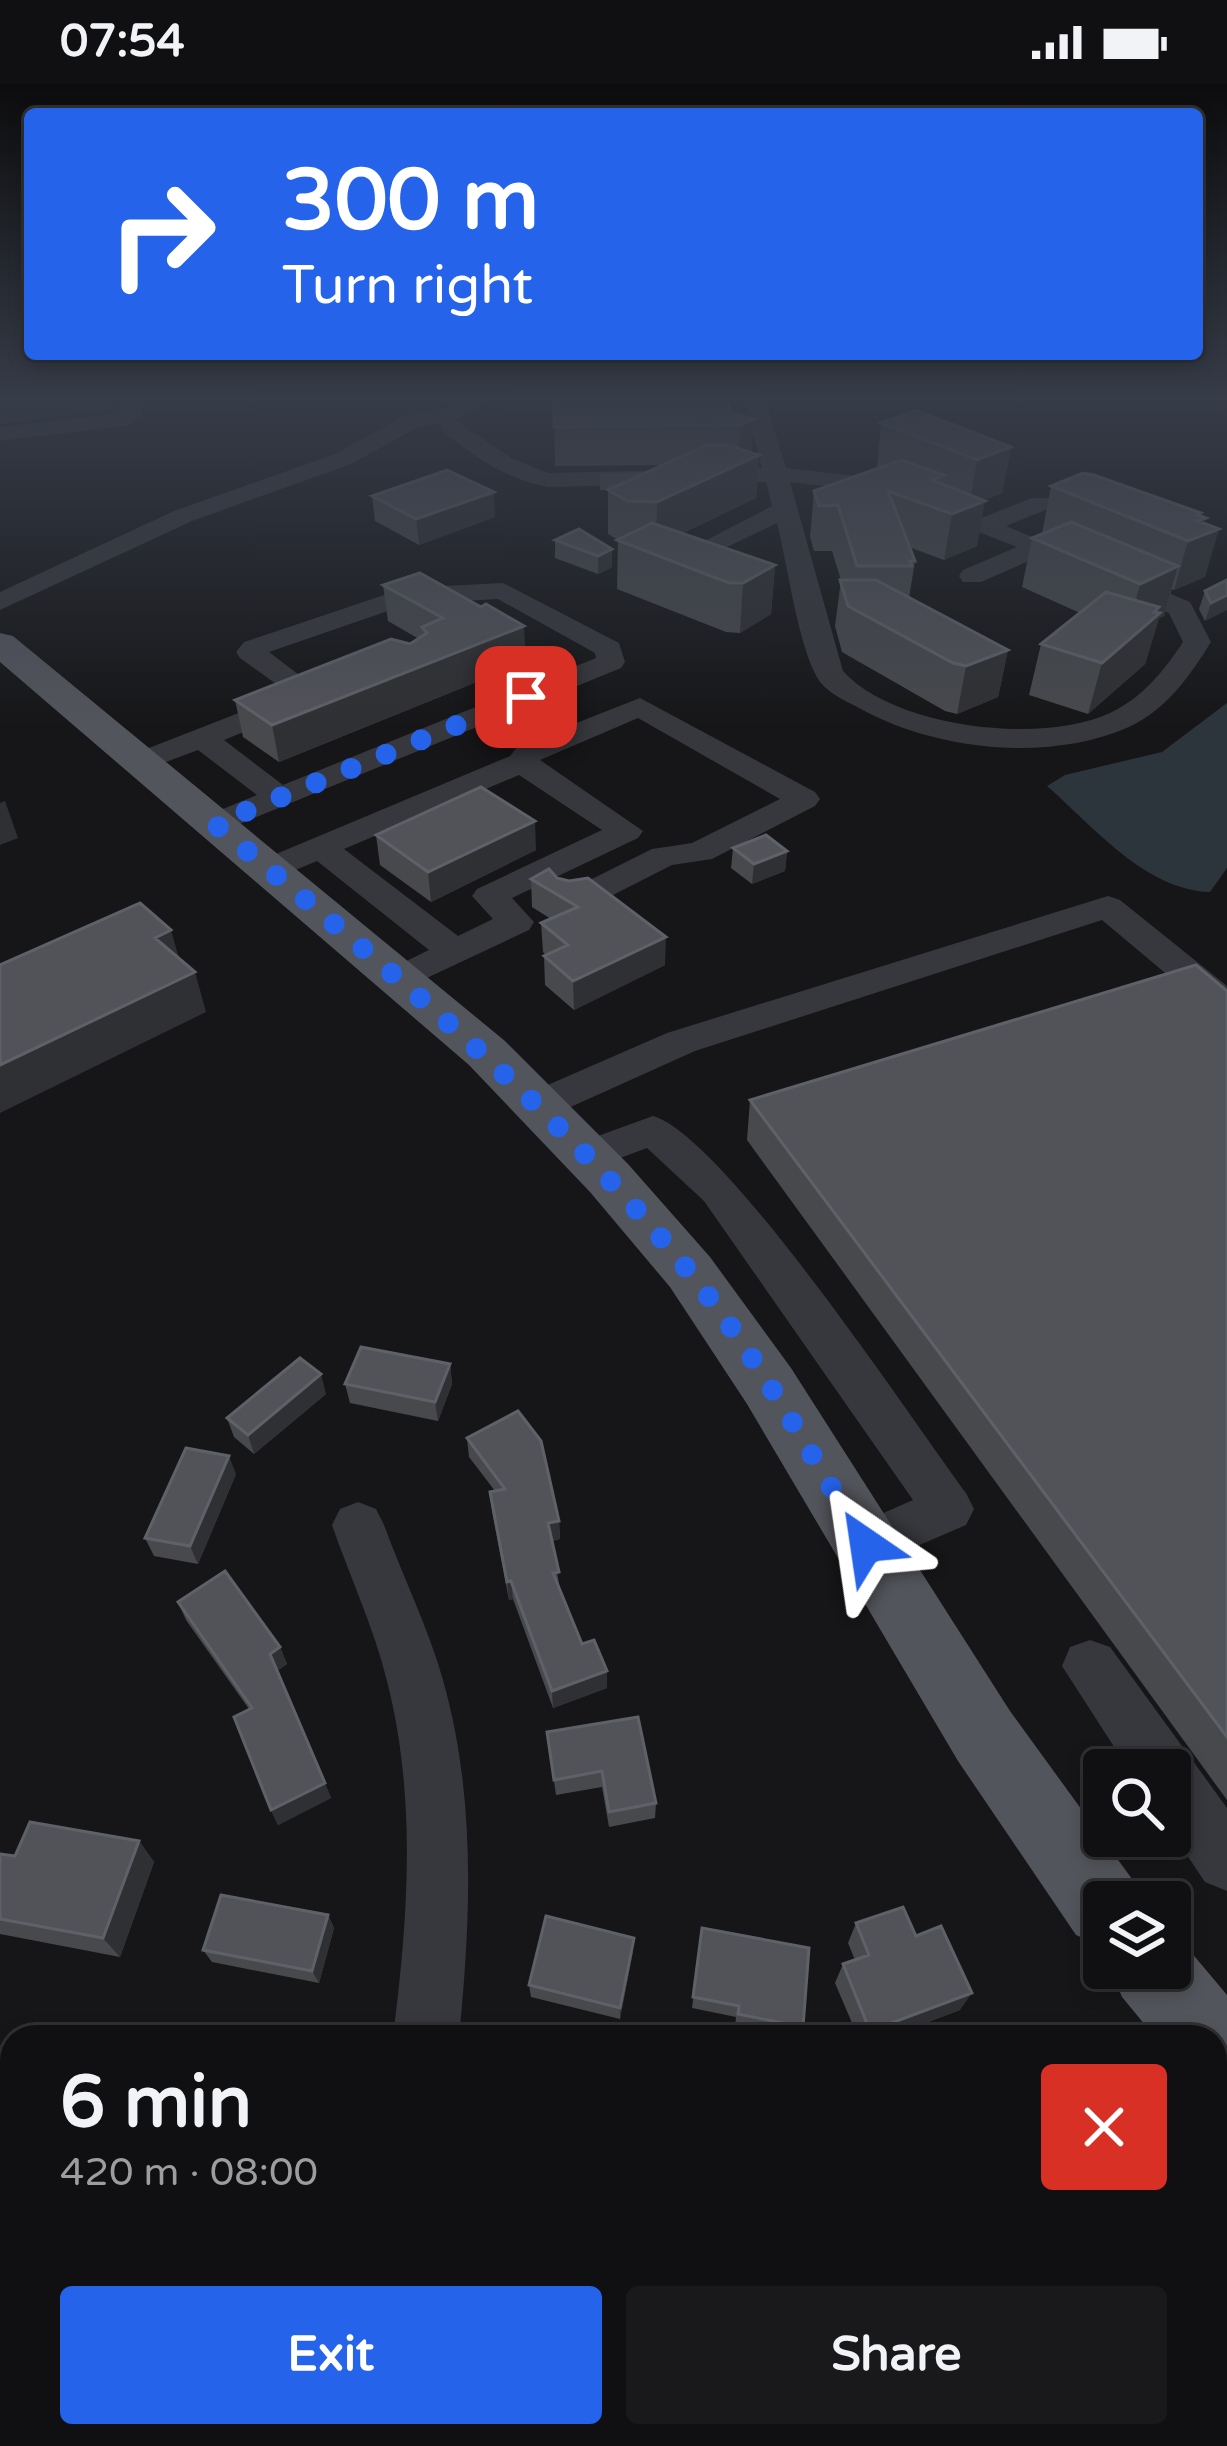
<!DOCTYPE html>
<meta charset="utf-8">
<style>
body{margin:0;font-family:"Varela Round",sans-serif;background:#19191b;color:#f1f3f6;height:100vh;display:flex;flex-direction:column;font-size:45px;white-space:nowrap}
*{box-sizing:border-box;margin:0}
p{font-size:39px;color:#9c9d9f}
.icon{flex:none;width:66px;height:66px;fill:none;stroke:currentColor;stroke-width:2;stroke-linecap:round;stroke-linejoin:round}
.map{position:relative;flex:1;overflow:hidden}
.sheet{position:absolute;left:0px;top:1941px;width:1227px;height:423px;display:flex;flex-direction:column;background:#101012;border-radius:36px 36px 0 0;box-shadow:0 6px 18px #0003,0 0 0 3px #303032}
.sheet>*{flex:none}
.guide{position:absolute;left:24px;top:24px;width:1179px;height:252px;border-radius:12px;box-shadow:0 6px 18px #0003,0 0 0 3px #303032;background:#2563eb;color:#fff;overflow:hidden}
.tools{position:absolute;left:1083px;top:1665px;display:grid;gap:24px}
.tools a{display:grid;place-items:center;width:108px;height:108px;border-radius:12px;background:#101012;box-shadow:0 6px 18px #0003,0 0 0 3px #303032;font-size:60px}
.pin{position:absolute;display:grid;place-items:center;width:102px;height:102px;color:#fff;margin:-51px;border-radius:24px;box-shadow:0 6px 18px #0006}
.me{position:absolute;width:132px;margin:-66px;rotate:328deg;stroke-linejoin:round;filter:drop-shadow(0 0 9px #0008)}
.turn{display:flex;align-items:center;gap:42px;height:252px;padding:0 60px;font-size:54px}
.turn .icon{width:156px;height:156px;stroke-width:2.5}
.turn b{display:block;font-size:84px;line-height:102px}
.round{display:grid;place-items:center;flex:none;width:126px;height:126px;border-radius:12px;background:#19191b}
.headline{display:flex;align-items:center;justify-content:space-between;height:204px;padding:0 60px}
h1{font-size:72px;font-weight:700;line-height:90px}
.cta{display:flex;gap:24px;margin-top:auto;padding:24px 60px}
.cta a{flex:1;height:138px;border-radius:12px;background:#2563eb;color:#fff;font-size:48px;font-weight:700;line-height:138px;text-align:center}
.cta a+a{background:#19191b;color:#f1f3f6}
.status{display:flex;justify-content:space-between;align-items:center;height:84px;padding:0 60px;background:#101012;direction:ltr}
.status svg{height:33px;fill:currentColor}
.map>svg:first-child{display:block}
.water{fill:#2c353c}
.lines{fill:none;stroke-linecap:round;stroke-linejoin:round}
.minor{fill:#37383d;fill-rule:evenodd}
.major{fill:#53555c;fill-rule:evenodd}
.wall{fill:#47494d}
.shaded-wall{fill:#2f3033}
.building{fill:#525359;stroke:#5f6168;stroke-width:3}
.route{stroke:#2563eb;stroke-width:21;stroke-dasharray:0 37.8}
</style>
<div class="status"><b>07:54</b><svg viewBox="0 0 49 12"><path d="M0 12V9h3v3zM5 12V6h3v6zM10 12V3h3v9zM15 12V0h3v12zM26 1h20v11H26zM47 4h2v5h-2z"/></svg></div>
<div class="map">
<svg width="1227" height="2362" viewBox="0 0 1227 2362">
<rect width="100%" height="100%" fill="#161618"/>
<!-- water -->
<path class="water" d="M1227,619V784L1210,808C1145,806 1093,742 1047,702L1065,691L1162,668Z"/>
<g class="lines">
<!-- minor -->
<path class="minor" d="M119,312H140L143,329L129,341L0,357V343L115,330L121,327Z
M467,312H494L455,336L511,374L548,389L762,384L743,312H764L786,384L883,395L984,433L1032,414H1050V424L1006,442L1190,518L1211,558C1190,592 1166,626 1129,643C1048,679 934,666 859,624C846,617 830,610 821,599C799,570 787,477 777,439L704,474L721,485L717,491H699L670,475L772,422L766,398L548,403C507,395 473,373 442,346L441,339L420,342L351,380L192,437L0,526V508L174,427L335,370L406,331L442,325ZM790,398L877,408L1017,463L963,486L959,492L963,498H981L1040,472L1169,529L1183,558C1164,587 1142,614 1110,629C1042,661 894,644 843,587Z
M503,499L619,559L625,578L621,584L215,750L203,747L199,740L203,733L257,711L198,666L142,687L126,678L131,671L264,619L279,602L240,574L236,568L244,558L405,504ZM498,515L595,569L596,574L283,701L224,656L286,631L311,600L269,568L408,520Z
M640,614L815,708L820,715L815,722L712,775L672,781L611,812L571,821L559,818L554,811L559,804L588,797L652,765L692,759L780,715L638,634L540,676L643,747L638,754L512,814L534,838L529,846L399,907L386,903L380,895L386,887L429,866L317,777L281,792H257L252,785L257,778L510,672L518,662ZM519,691L602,746L477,805L472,812L493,835L458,852L344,765Z
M1108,812L1120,816L1227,902V933L1214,930L1102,836L695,967L555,1030L541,1034L527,1030L521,1020L527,1010L667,949Z
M653,1032C724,1052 912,1336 966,1409L974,1425L966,1441L866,1484L847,1477L840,1461L847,1445L913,1416L704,1117L647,1064L588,1086L573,1081L567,1071L573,1061Z
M358,1418L376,1425L384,1441C403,1493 428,1543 443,1596C476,1713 471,1833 459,1953H393C408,1834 417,1715 387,1597C374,1544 350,1493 332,1441L340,1425Z
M1090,1556L1110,1563L1227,1724V1807L1205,1798L1170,1746V1686H1129L1062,1582L1070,1563Z
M0,1962L12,1964V2032L0,2030Z
M1215,2190L1227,2195V2289L1215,2284Z"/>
<!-- major -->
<path class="major" d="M0,549L13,552L505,957L628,1080L710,1173L791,1284L1010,1627L1132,1795L1142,1818H1104V1863L1076,1851L958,1677L747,1320L670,1203L590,1108L469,981L0,578Z
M1170,1851L1180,1855L1227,1911V1987L1215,1992V1953H1155L1122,1913L1110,1884H1170Z"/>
</g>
<!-- wall -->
<path class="wall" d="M554,312L731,328L754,335L751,368L759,371L756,414L683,449L775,481L771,530L740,549L726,548L617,505L618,456L608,450V406H600V389L647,388L663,381L555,382Z
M881,339L1011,363L1002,409L984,416L977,462L944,476L909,463L915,477L909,514L1008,566L998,613L957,630L945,627L842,568L835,542L841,496L832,467H814L810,453L814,407L877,385Z
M1051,402L1201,429L1200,432L1206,434L1204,439L1205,493L1174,506L1172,505L1164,532L1159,534L1145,580L1088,630L1029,611L1041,560L1080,529L1022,503L1032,454L1042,450Z
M372,412L495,433L419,461L375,437Z
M579,445L612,483L598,490L555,474V456Z
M1227,496L1205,537L1199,525L1205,507Z
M383,501L526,578L279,678L243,653L235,616L410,560L419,555L388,537Z
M376,751L536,766L431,818L380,781Z
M733,764L787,767L785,787L752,800L731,784Z
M557,794L665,881L574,926L545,901L544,872L546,871L543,868L541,839L551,835L532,823L531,795Z
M1227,907V1716L747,1056L750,1016Z
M450,1280L452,1300L438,1337L350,1319L345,1300Z
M326,1310L254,1370L234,1353L227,1334Z
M467,1354L559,1437L560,1455L552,1457L560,1506L582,1560L607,1604L553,1624L513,1515L509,1516L492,1427L490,1408L495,1407L469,1373Z
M236,1390L198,1480L154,1472L145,1454Z
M178,1518L280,1563L287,1580L277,1587L331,1714L278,1741L271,1726L249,1625L186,1536Z
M547,1648L656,1719L655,1734L609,1743L602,1703L556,1711Z
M139,1757L154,1778L120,1873L0,1850V1770L15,1772Z
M328,1831L334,1844L319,1899L212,1878L203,1866Z
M856,1839L916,1852L960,1926L888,1953H858L835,1899L843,1880L855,1876L848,1859Z
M702,1844L803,1943L799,1953L735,1942L736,1933L692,1924Z
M633,1867L620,1935L531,1913L529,1901Z
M678,2352H790L789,2362H711Z
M831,2352H968L969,2362H831Z
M1030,2352H1114L1126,2362H1026Z"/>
<!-- shaded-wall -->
<path class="shaded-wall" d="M0,312H113L114,326L0,340Z
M754,335L751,373L738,380L740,341Z
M1011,363L1002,409L969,423L977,376Z
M759,371L756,414L656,462L657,418Z
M494,408L495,433L419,461L416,435Z
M985,417L977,462L944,476L952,430Z
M1201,429L1199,437L1206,434L1200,453L1219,445L1205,493L1174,506L1188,457L1198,431Z
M612,465V483L598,490V472Z
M775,481L771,530L740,549L743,499Z
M1178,482L1164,532L1159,534L1145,580L1088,630L1102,579L1127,550L1140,500Z
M1227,511V526L1205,537L1211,519Z
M524,542L526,578L279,678L272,641Z
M1008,566L998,613L957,630L966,582Z
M5,717L18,754L0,761V719Z
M535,737L536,766L431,818L428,788Z
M787,767L785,787L752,800L754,780Z
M171,846L182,885L155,854Z
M666,853L665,881L574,926L573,897Z
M195,888L206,928L0,1029V981Z
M450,1280L452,1300L438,1337L435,1318Z
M321,1290L326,1310L254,1370L248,1351Z
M229,1372L236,1390L198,1480L190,1462Z
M559,1437L560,1455L549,1457L548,1439Z
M511,1497L513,1515L509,1516L507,1498Z
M280,1563L287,1580L277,1587L270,1570Z
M607,1587V1604L553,1624L552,1607Z
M325,1699L331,1714L278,1741L271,1726Z
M139,1757L154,1778L120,1873L103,1854Z
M328,1831L334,1844L319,1899L312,1887Z
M634,1854L633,1867L620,1935V1924Z
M972,1909L960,1926L888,1953H867L870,1947Z"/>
<!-- building -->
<path class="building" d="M554,312H728L731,328L754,335L740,341L554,343Z
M915,326L1011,363L977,376L881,339Z
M707,361H727L759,371L657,418L627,417L608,406Z
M901,376L944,391L932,396L985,417L952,430L888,407L915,477H910L912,482H857L838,421L819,422L814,407Z
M447,386L494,408L416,435L372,412Z
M1083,389L1094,391L1201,429L1198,431L1206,434L1198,437L1219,445L1188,457L1051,402Z
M1071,438L1178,482L1140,500L1032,454Z
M652,439L775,481L743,499H729L617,456Z
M579,445L612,465L598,472L555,456Z
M420,489L481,523L486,520L524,542L272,641L235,616L391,555L410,560L427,549L422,543L443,534L383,501Z
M840,496H876L1008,566L966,582L953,579L848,522Z
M1227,496V511L1211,519L1205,507Z
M1106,508L1159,523L1154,528L1160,529L1102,579L1041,560Z
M481,703L535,737L428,788L376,751Z
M766,751L787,767L754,780L733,764Z
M549,785L557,794L569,797L588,794L666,853L573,897L544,872L568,861L541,839L578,823L531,795Z
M140,819L171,846L155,854L195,888L0,981V881Z
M1196,881L1227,907V1653L750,1016Z
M361,1263L450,1280L435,1318L345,1300Z
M300,1274L321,1290L248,1351L227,1334Z
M518,1327L541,1357L559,1437L548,1439L559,1488L553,1489L582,1560L594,1556L607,1587L552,1607L511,1497L507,1498L490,1408L505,1405L467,1354Z
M186,1364L229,1372L190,1462L145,1454Z
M225,1487L280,1563L270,1570L325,1699L271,1726L234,1633L252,1624L178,1518Z
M638,1633L656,1719L609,1728L602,1687L554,1696L547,1648Z
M30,1738L139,1757L103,1854L0,1835V1770L15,1772Z
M221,1811L328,1831L312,1887L203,1866Z
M903,1823L916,1852L941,1842L972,1909L870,1947L843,1880L869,1871L856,1839Z
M546,1832L634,1854L620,1924L529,1901Z
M702,1844L809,1864L803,1943L738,1930L739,1922L693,1913Z
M0,2217L12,2221V2300L0,2296Z
M691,2352H790L789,2362H724Z
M840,2352H968L969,2362H840Z
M1040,2352H1114L1126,2362H1036Z"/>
<!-- sky -->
<linearGradient id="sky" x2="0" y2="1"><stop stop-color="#0c0c0d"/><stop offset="0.49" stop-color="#363c48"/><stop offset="1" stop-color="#363c48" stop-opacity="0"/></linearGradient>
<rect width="1227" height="642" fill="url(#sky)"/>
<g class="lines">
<!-- route -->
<path class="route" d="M526,613L215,740C383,881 548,1014 687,1185C756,1269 809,1368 866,1461"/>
</g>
</svg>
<div class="tools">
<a><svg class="icon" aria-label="search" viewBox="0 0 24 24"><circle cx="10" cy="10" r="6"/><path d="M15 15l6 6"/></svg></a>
<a><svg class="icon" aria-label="layers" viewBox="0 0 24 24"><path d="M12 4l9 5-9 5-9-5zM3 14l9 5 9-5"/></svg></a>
</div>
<div class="pin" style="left:526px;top:613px;background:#d93025"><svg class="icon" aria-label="arrive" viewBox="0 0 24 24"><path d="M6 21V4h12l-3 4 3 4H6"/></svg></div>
<svg class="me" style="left:866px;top:1461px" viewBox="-20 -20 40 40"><path d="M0-17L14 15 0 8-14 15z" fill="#2563eb" stroke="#fff" stroke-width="4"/></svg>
<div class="guide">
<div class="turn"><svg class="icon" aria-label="right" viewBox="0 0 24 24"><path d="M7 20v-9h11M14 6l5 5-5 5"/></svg><div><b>300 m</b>Turn right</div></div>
</div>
<section class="sheet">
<div class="headline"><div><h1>6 min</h1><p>420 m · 08:00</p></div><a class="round" style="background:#d93025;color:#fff"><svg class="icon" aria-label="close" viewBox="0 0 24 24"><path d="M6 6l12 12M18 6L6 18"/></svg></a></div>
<div class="cta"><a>Exit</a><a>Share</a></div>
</section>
</div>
